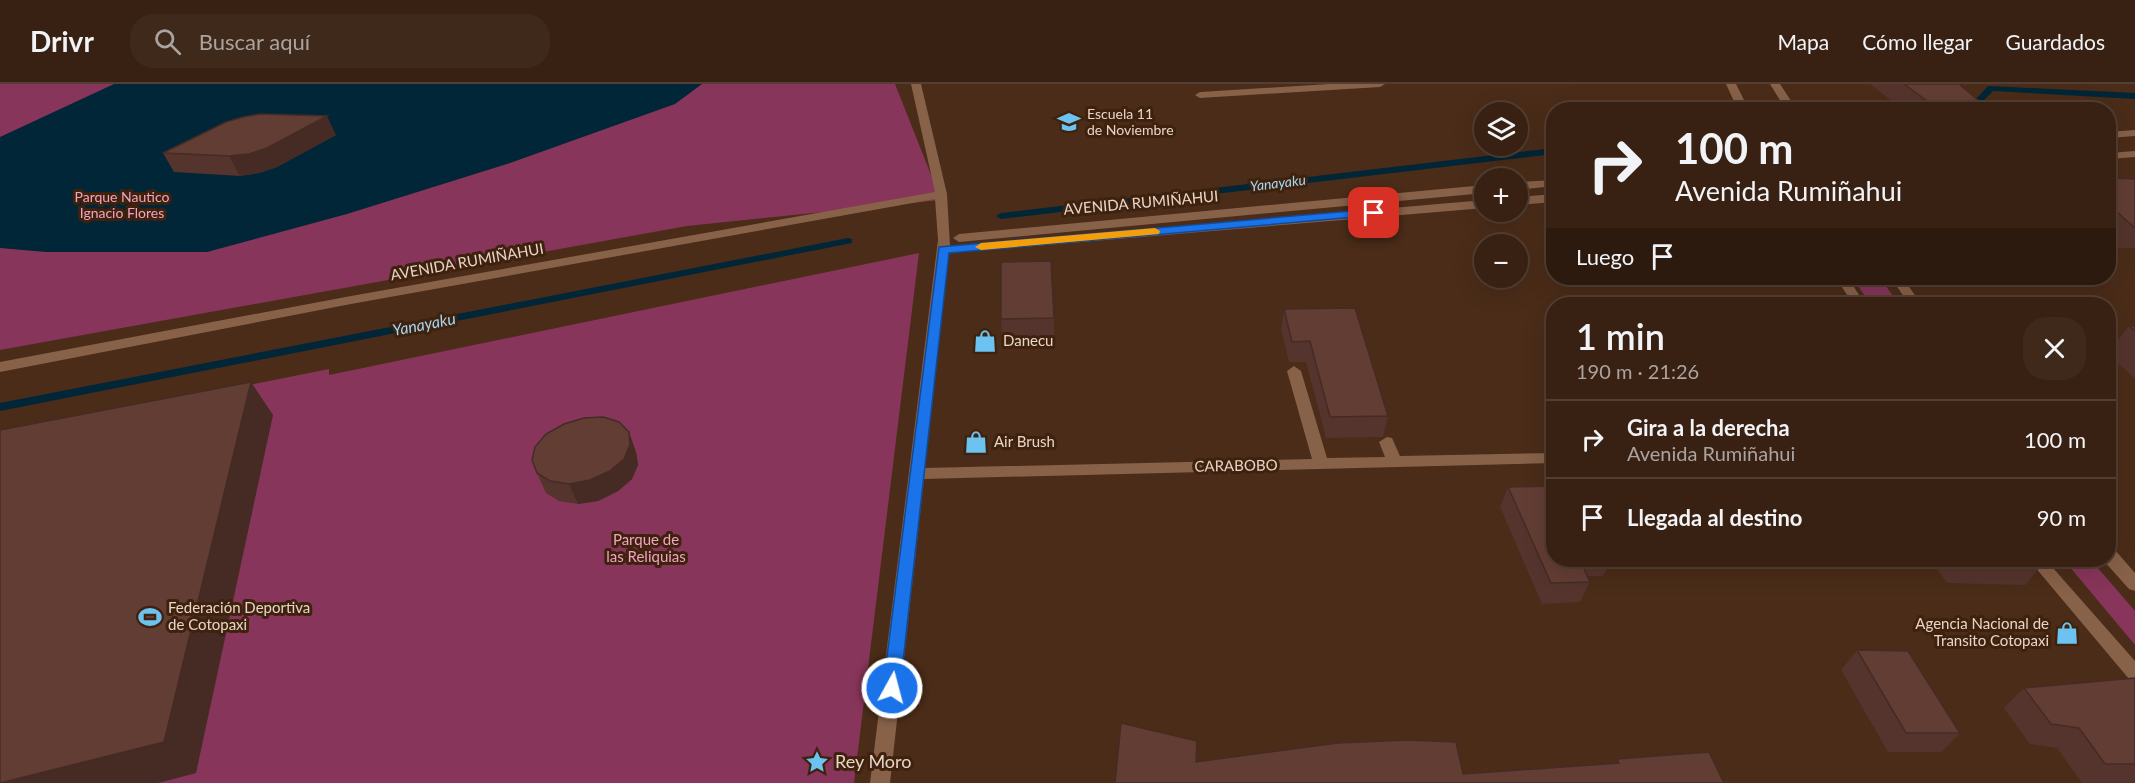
<!DOCTYPE html>
<html lang="es">
<meta charset="utf-8">
<style>
body{margin:0;font-family:Lato,sans-serif;background:#3f291b;color:#f1f3f6;height:100vh;display:flex;flex-direction:column;font-size:22px;white-space:nowrap}
*{box-sizing:border-box;margin:0}
p{font-size:20px;color:#aba39f}
.icon{flex:none;width:33px;height:33px;fill:none;stroke:currentColor;stroke-width:2;stroke-linecap:round;stroke-linejoin:round}
.map{position:relative;flex:1;overflow:hidden}
.details{position:absolute;left:1546px;top:213px;width:570px;height:270px;display:flex;flex-direction:column;background:#382112;border-radius:24px;box-shadow:0 6px 24px #0002,0 0 0 2px #523e32}
.details>*{flex:none}
.banner{position:absolute;left:1546px;top:18px;width:570px;height:183px;border-radius:24px;box-shadow:0 6px 24px #0002,0 0 0 2px #523e32;background:#382112;color:#f1f3f6;overflow:hidden}
.tools{position:absolute;left:1474px;top:18px;display:grid;gap:12px}
.tools a{display:grid;place-items:center;width:54px;height:54px;border-radius:50%;background:#382112;box-shadow:0 6px 24px #0002,0 0 0 2px #523e32;font-size:30px}
.pin{position:absolute;display:grid;place-items:center;width:51px;height:51px;color:#fff;margin:-26px;border-radius:12px;box-shadow:0 3px 9px #0006}
.me{position:absolute;width:66px;margin:-33px;rotate:7deg;stroke-linejoin:round;filter:drop-shadow(0 0 4px #0008)}
.turn{display:flex;align-items:center;gap:21px;height:126px;padding:0 30px;font-size:27px}
.turn .icon{width:78px;height:78px;stroke-width:2.5}
.turn b{display:block;font-size:42px;line-height:51px}
.then{display:flex;align-items:center;height:57px;padding:0 30px;background:#0003;gap:12px;font-size:22px}
.round{display:grid;place-items:center;flex:none;width:63px;height:63px;border-radius:24px;background:#3f291b}
.summary{display:flex;align-items:center;justify-content:space-between;height:102px;padding:0 30px}
h1{font-size:36px;font-weight:600;line-height:45px}
ul{padding:0;list-style:none}
li{display:flex;align-items:center;gap:18px;height:78px;padding:0 30px;border-top:2px solid #523e32}
li div{flex:1}
li b{display:block;font-size:22px}
li em{font-style:normal}
header{display:flex;align-items:center;gap:36px;box-sizing:border-box;height:84px;padding:0 30px;background:#382112;border-bottom:2px solid #523e32}
header strong{font-size:28px}
nav{display:flex;gap:33px;margin-inline-start:auto;font-size:21px}
.search{width:420px;height:54px;background:#3f291b;display:flex;align-items:center;gap:15px;box-sizing:border-box;padding:0 21px;border-radius:24px;color:#aba39f;font-size:22px}
.map>svg:first-child{display:block}
.green{fill:#87355a}
.water{fill:#002638}
.lines{fill:none;stroke-linecap:round;stroke-linejoin:round}
.stream{fill:#002638;fill-rule:evenodd}
.minor{fill:#876148;fill-rule:evenodd}
.wall{fill:#54342d}
.shaded-wall{fill:#452b24}
.building{fill:#623d34;stroke:#452b24;stroke-width:1.5}
.route{fill:#1a73e8;stroke:#114b97;stroke-width:1.5}
.slow{fill:#f59e0b}
.labels{text-anchor:middle;stroke-width:6;stroke-linejoin:round;paint-order:stroke}
.far-poi-label{font-size:14px;fill:#e8d4c8;stroke:#3f220d;text-anchor:start}
.far-water-label{font-size:14px;font-style:italic;fill:#a4d6f4;stroke:#3f220d}
.far-park-label{font-size:14px;fill:#f1a3c2;stroke:#3f220d}
.street-label{font-size:15px;fill:#e8d4c8;stroke:#3f220d}
.poi-label{font-size:15px;fill:#e8d4c8;stroke:#3f220d;text-anchor:start}
.park-label{font-size:15px;fill:#f1a3c2;stroke:#3f220d}
.water-label{font-size:16px;font-style:italic;fill:#a4d6f4;stroke:#3f220d}
.near-poi-label{font-size:18px;fill:#e8d4c8;stroke:#3f220d;text-anchor:start}
</style>
<header>
<strong>Drivr</strong>
<div class="search"><svg class="icon" aria-label="search" viewBox="0 0 24 24"><circle cx="10" cy="10" r="6"/><path d="M15 15l6 6"/></svg>Buscar aquí</div>
<nav><a>Mapa</a><a>Cómo llegar</a><a>Guardados</a></nav>
</header>
<div class="map">
<svg width="2135" height="699" viewBox="0 0 2135 699">
<rect width="100%" height="100%" fill="#4a2c18"/>
<!-- green -->
<path class="green" d="M0,0H895L941,116L687,142L0,266Z
M919,169L854,699H0V351L329,285V291Z
M1853,194H1880L1899,220H1870Z
M2064,476H2091L2135,527V561Z"/>
<!-- water -->
<path class="water" d="M114,0H702L675,20L507,80L347,130L207,168H46L0,164V53Z"/>
<g class="lines">
<!-- stream -->
<path class="stream" d="M1988,2L2135,9V15L1993,7L1984,16L1982,26H1974L1976,15Z
M1554,64V70L1001,135L996,132L1001,129Z
M848,154L852,155V159L0,327V319Z"/>
<!-- minor -->
<path class="minor" d="M911,0H921L947,110L950,162L1485,116V124L949,169L925,384L1312,375L1287,287L1294,282L1301,287L1327,374L1385,373L1379,358L1387,353L1392,354L1400,372L1554,369V379L924,395L890,699H870L938,156L935,115L351,220L0,288V278L351,212L935,108Z
M1329,0H1385L1380,3L1200,14L1195,11L1200,8Z
M1726,0H1736L1749,26H1738Z
M1770,0H1780L1797,26H1786Z
M2135,46V52L2109,54V48Z
M2135,67V73L2109,75V69Z
M1554,96V102L1518,106V98Z
M1485,101V109L959,158L953,154L959,150Z
M1554,110V118L1518,121V113Z
M1836,194H1848L1865,220H1853Z
M1891,194H1903L1921,220H1909Z
M2109,465L2115,466L2135,489V507L2129,505L2103,476H2109Z
M2029,476H2046L2135,577V598L2129,595Z"/>
</g>
<!-- wall -->
<path class="wall" d="M1870,0H1959L1979,17L1974,26H1903Z
M336,51L277,83L259,89L240,92L174,88L163,69Z
M2109,94L2135,95V164H2119L2109,154Z
M1284,225L1388,332L1383,353L1326,354L1306,278H1289L1281,245Z
M1054,234V254L1002,255L1001,235Z
M2129,242H2135V295L2109,271V267Z
M636,368L638,381L632,395L618,407L598,417L578,420L559,417L546,409L537,389Z
M1508,403L1554,476H1611L1603,492H1587L1590,498L1580,518L1542,520L1500,423Z
M1931,476H2040L2043,480L2025,501L1947,499Z
M1857,566L1960,649L1941,668H1888L1841,586Z
M2135,594V699H2082L2057,664L2030,660L2004,624L2024,604Z"/>
<!-- shaded-wall -->
<path class="shaded-wall" d="M327,32L336,51L277,83L259,89L240,92L229,72Z
M251,298L273,331L196,689L158,699H3Z
M629,348L636,368L638,381L632,395L618,407L598,417L578,420L569,400Z"/>
<!-- building -->
<path class="building" d="M1904,0H1959L1979,17L1931,20Z
M260,30L327,32L267,64L249,70L229,72L163,69L226,38L243,33Z
M2109,94L2135,95V144L2109,121Z
M1051,177L1054,234L1001,235V178Z
M1355,224L1388,332L1330,333L1310,257L1292,258L1284,225Z
M2129,242H2135V247Z
M251,298L164,658L0,699V346Z
M603,333L619,338L629,348L630,361L624,375L610,387L590,396L569,400L550,397L537,389L532,376L535,363L546,350L564,340L584,334Z
M1554,402V476H1580L1590,498L1551,499L1508,403Z
M1962,476H2040L2043,480L1964,479Z
M1857,566L1908,567L1960,649H1906Z
M2135,594V680H2105L2079,644L2051,640L2024,604Z
M1121,639L1197,657L1196,678L1338,659L1407,656L1456,658L1463,690L1619,679L1617,675L1709,668L1724,699H1115Z"/>
<!-- route -->
<path class="route" d="M1374,125L1379,129L1378,131L949,169L900,604L898,609L892,611L886,609L883,604L939,163Z"/>
<!-- slow -->
<path class="slow" d="M1155,144L1160,147L1159,150L981,166L975,163L981,159Z"/>
<!-- icons -->
<defs>
<g id="school-bare" transform="scale(1.8)"><path d="M0-5L7-2L0 1L-7-2ZM-4 1L0 2.5L4 1V4Q0 6-4 4Z" fill="#6cc3f2" stroke="#3f220d" stroke-width="2.5" paint-order="stroke"/></g>
<g id="shop-bare" transform="scale(1.8)"><path d="M-5-2.5h2.3a2.7 3.5 0 0 1 5.4 0H5L5.5 6h-11ZM-1.5-2.5h3a1.5 2.3 0 0 0-3 0Z" fill="#6cc3f2" stroke="#3f220d" stroke-width="2.5" paint-order="stroke"/></g>
<g id="stadium-bare" transform="scale(1.8)"><path d="M0-5a6.5 5 0 1 0 0 10a6.5 5 0 1 0 0-10ZM-3.5-1.8h7v3.6h-7Z" fill="#6cc3f2" stroke="#3f220d" stroke-width="2.5" paint-order="stroke"/></g>
<g id="sight-bare" transform="scale(1.8)"><path d="M0-6L1.8-2.2L6-1.7L2.9 1.2L3.7 5.4L0 3.3L-3.7 5.4L-2.9 1.2L-6-1.7L-1.8-2.2Z" fill="#6cc3f2" stroke="#3f220d" stroke-width="2.5" paint-order="stroke"/></g>
</defs>
<g fill-rule="evenodd">
<use href="#school-bare" x="1069" y="38"/>
<use href="#shop-bare" x="985" y="257"/>
<use href="#shop-bare" x="976" y="358"/>
<use href="#stadium-bare" x="150" y="533"/>
<use href="#shop-bare" x="2067" y="549"/>
<use href="#sight-bare" x="817" y="678"/>
</g>
<g class="labels">
<!-- far-poi labels -->
<g class="far-poi-label">
<text x="1087" y="35">Escuela 11<tspan x="1087" dy="16">de Noviembre</tspan></text>
</g>
<!-- far-water labels -->
<g class="far-water-label">
<text transform="translate(1278 99) rotate(-7)" y="5">Yanayaku</text>
</g>
<!-- far-park labels -->
<g class="far-park-label">
<text x="122" y="118">Parque Nautico<tspan x="122" dy="16">Ignacio Flores</tspan></text>
</g>
<!-- street labels -->
<g class="street-label">
<text transform="translate(1141 119) rotate(-5)" y="5">AVENIDA RUMIÑAHUI</text>
<text transform="translate(467 178) rotate(-10)" y="5">AVENIDA RUMIÑAHUI</text>
<text transform="translate(1236 382) rotate(-1)" y="5">CARABOBO</text>
</g>
<!-- poi labels -->
<g class="poi-label">
<text x="1003" y="262">Danecu</text>
<text x="994" y="363">Air Brush</text>
<text x="168" y="529">Federación Deportiva<tspan x="168" dy="17">de Cotopaxi</tspan></text>
<text x="2049" y="545" text-anchor="end">Agencia Nacional de<tspan x="2049" dy="17">Transito Cotopaxi</tspan></text>
</g>
<!-- park labels -->
<g class="park-label">
<text x="646" y="461">Parque de<tspan x="646" dy="17">las Reliquias</tspan></text>
</g>
<!-- water labels -->
<g class="water-label">
<text transform="translate(424 240) rotate(-11)" y="6">Yanayaku</text>
</g>
<!-- near-poi labels -->
<g class="near-poi-label">
<text x="835" y="684">Rey Moro</text>
</g>
</g>
</svg>
<div class="tools">
<a><svg class="icon" aria-label="layers" viewBox="0 0 24 24"><path d="M12 4l9 5-9 5-9-5zM3 14l9 5 9-5"/></svg></a>
<a>+</a>
<a>−</a>
</div>
<div class="pin" style="left:1374px;top:129px;background:#d93025"><svg class="icon" aria-label="arrive" viewBox="0 0 24 24"><path d="M6 21V4h12l-3 4 3 4H6"/></svg></div>
<svg class="me" style="left:892px;top:604px" viewBox="-20 -20 40 40"><circle r="17" fill="#1a73e8" stroke="#fff" stroke-width="3"/><path d="M0-11L8 9 0 5-8 9z" fill="#fff"/></svg>
<div class="banner">
<div class="turn"><svg class="icon" aria-label="right" viewBox="0 0 24 24"><path d="M7 20v-9h11M14 6l5 5-5 5"/></svg><div><b>100 m</b>Avenida Rumiñahui</div></div>
<div class="then">Luego<svg class="icon" aria-label="arrive" viewBox="0 0 24 24"><path d="M6 21V4h12l-3 4 3 4H6"/></svg></div>
</div>
<section class="details">
<div class="summary"><div><h1>1 min</h1><p>190 m · 21:26</p></div><a class="round"><svg class="icon" aria-label="close" viewBox="0 0 24 24"><path d="M6 6l12 12M18 6L6 18"/></svg></a></div>
<ul>
<li><svg class="icon" aria-label="right" viewBox="0 0 24 24"><path d="M7 20v-9h11M14 6l5 5-5 5"/></svg><div><b>Gira a la derecha</b><p>Avenida Rumiñahui</p></div><em>100 m</em></li>
<li><svg class="icon" aria-label="arrive" viewBox="0 0 24 24"><path d="M6 21V4h12l-3 4 3 4H6"/></svg><div><b>Llegada al destino</b></div><em>90 m</em></li>
</ul>
</section>
</div>
